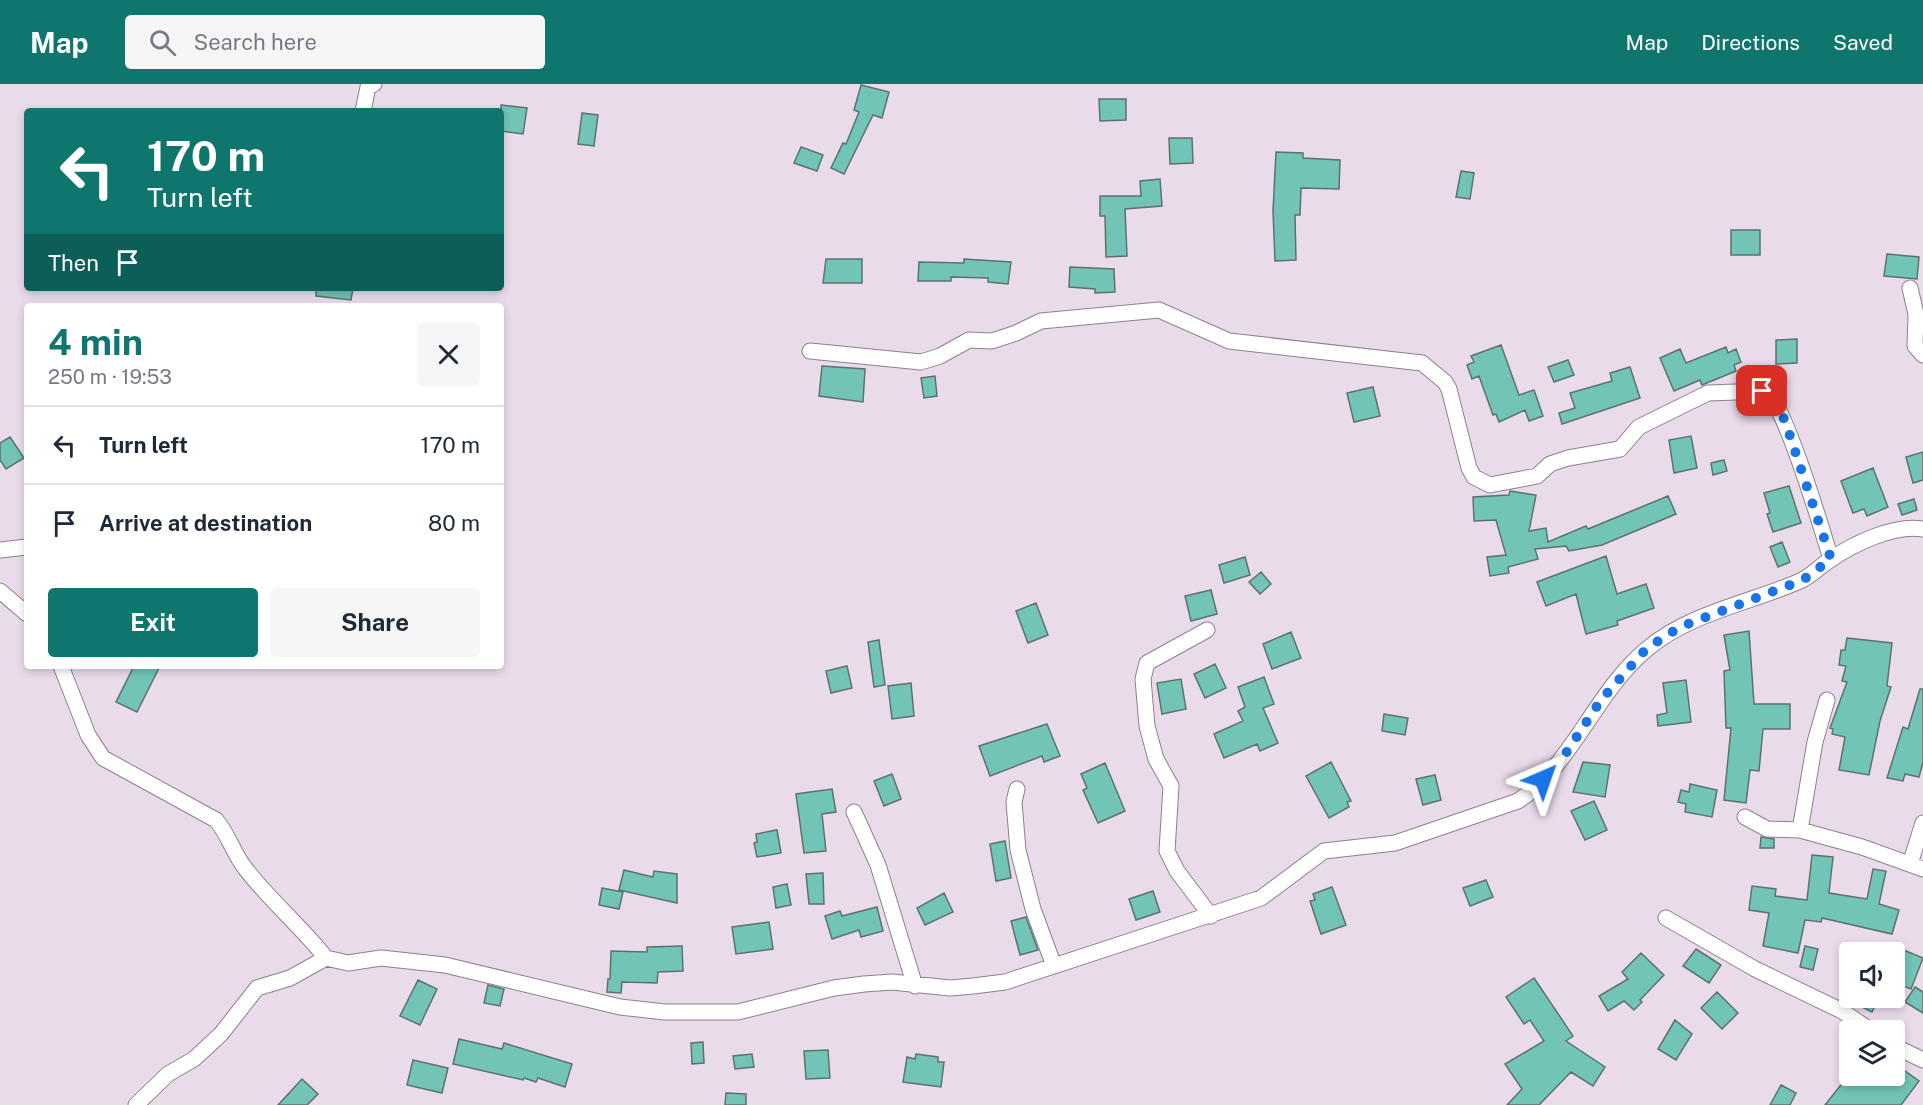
<!DOCTYPE html>
<meta charset="utf-8">
<style>
body{margin:0;font-family:"Public Sans",sans-serif;background:#f6f6f7;color:#1f2937;height:100vh;display:flex;flex-direction:column;font-size:22px;white-space:nowrap}
*{box-sizing:border-box;margin:0}
p{font-size:20px;color:#747a83}
.icon{flex:none;width:33px;height:33px;fill:none;stroke:currentColor;stroke-width:2;stroke-linecap:round;stroke-linejoin:round}
.map{position:relative;flex:1;overflow:hidden}
.sheet{position:absolute;left:24px;top:219px;width:480px;height:366px;display:flex;flex-direction:column;background:#fff;border-radius:6px;box-shadow:0 3px 9px #0003}
.sheet>*{flex:none}
.hud{position:absolute;left:24px;top:24px;width:480px;height:183px;border-radius:6px;box-shadow:0 3px 9px #0003;background:#0f766e;color:#fff;overflow:hidden}
.controls{position:absolute;left:1839px;top:858px;display:grid;gap:12px}
.controls a{display:grid;place-items:center;width:66px;height:66px;border-radius:6px;background:#fff;box-shadow:0 3px 9px #0003;font-size:30px}
.pin{position:absolute;display:grid;place-items:center;width:51px;height:51px;color:#fff;margin:-26px;border-radius:12px;box-shadow:0 3px 9px #0006}
.me{position:absolute;width:66px;margin:-33px;rotate:43deg;stroke-linejoin:round;filter:drop-shadow(0 0 4px #0008)}
.turn{display:flex;align-items:center;gap:21px;height:126px;padding:0 24px;font-size:27px}
.turn .icon{width:78px;height:78px;stroke-width:2.5}
.turn b{display:block;font-size:42px;line-height:51px}
.then{display:flex;align-items:center;height:57px;padding:0 24px;background:#0003;gap:12px;font-size:22px}
.round{display:grid;place-items:center;flex:none;width:63px;height:63px;border-radius:6px;background:#f6f6f7}
.headline{display:flex;align-items:center;justify-content:space-between;height:102px;padding:0 24px}
h1{font-size:36px;font-weight:700;line-height:45px;color:#0f766e}
.cta{display:flex;gap:12px;margin-top:auto;padding:12px 24px}
.cta a{flex:1;height:69px;border-radius:6px;background:#0f766e;color:#fff;font-size:24px;font-weight:700;line-height:69px;text-align:center}
.cta a+a{background:#f6f6f7;color:#1f2937}
ul{padding:0;list-style:none}
li{display:flex;align-items:center;gap:18px;height:78px;padding:0 24px;border-top:2px solid #e0e1e3}
li div{flex:1}
li b{display:block;font-size:22px}
li em{font-style:normal}
header{display:flex;align-items:center;gap:36px;box-sizing:border-box;height:84px;padding:0 30px;background:#0f766e;color:#fff}
header strong{font-size:28px}
nav{display:flex;gap:33px;margin-inline-start:auto;font-size:21px}
.search{width:420px;height:54px;background:#f6f6f7;display:flex;align-items:center;gap:15px;box-sizing:border-box;padding:0 21px;border-radius:6px;color:#747a83;font-size:22px}
.map>svg:first-child{display:block}
.building{fill:#72c4b6;stroke:#5c726e;stroke-width:1.5}
.lines{fill:none;stroke-linecap:round;stroke-linejoin:round}
.street-casing{stroke:#8d808e;stroke-width:17}
.street{stroke:#fff;stroke-width:15}
.route{stroke:#1a73e8;stroke-width:10;stroke-dasharray:0 18}
</style>
<header>
<strong>Map</strong>
<div class="search"><svg class="icon" aria-label="search" viewBox="0 0 24 24"><circle cx="10" cy="10" r="6"/><path d="M15 15l6 6"/></svg>Search here</div>
<nav><a>Map</a><a>Directions</a><a>Saved</a></nav>
</header>
<div class="map">
<svg width="1923" height="1021" viewBox="0 0 1923 1021">
<rect width="100%" height="100%" fill="#eadbeb"/>
<!-- building -->
<path class="building" d="M861,1L889,8L882,34L873,31L844,90L831,84L843,59L846,60L859,28L854,26Z
M1099,15H1126V36L1100,37Z
M501,21L527,24L523,50L501,47Z
M582,29L598,31L594,62L578,60Z
M1169,54H1192L1193,79L1170,80Z
M801,63L823,71L817,87L794,79Z
M1276,68L1303,69V74L1340,76L1339,105L1301,104L1300,131H1295L1296,176L1275,177L1273,127Z
M1461,87L1474,89L1470,115L1456,113Z
M1160,95L1162,122L1125,125L1127,172L1106,173L1105,132H1100V112H1141L1140,97Z
M1731,146H1760V171H1731Z
M1887,170L1919,173L1917,195L1884,192Z
M826,175H862V199H823Z
M964,175L1011,178L1008,200L988,198V194L951,193V197H918L919,178L964,179Z
M1070,183L1114,185L1115,208L1095,209V205L1069,203Z
M316,204H353L351,216L316,212Z
M1797,255V279L1776,280V256Z
M1501,261L1519,311L1534,306L1543,332L1529,337L1525,326L1499,338L1496,330L1493,331L1479,292L1472,295L1467,281L1474,278L1471,272Z
M1726,263L1728,269L1736,265L1741,278L1734,281L1736,287L1702,301L1700,296L1674,307L1660,274L1680,265L1686,279Z
M1568,276L1574,291L1554,298L1548,283Z
M822,282L865,285L863,318L819,312Z
M1630,283L1640,314L1562,340L1559,329L1575,324L1570,309L1612,297L1610,289Z
M935,292L937,312L924,314L921,294Z
M1373,303L1380,332L1354,338L1347,309Z
M1691,352L1697,384L1674,389L1669,356Z
M10,353L24,374L6,385L0,376V359Z
M1923,368V396L1913,399L1906,373Z
M1724,376L1727,387L1713,391L1711,379Z
M1873,384L1888,423L1867,432L1864,425L1853,429L1841,397Z
M1789,402L1801,439L1773,448L1767,430L1770,429L1764,409Z
M1510,407L1536,411L1529,447L1546,444L1548,458L1586,442L1588,445L1668,412L1676,430L1602,461L1569,467L1566,462L1535,465L1538,475L1508,483L1509,489L1490,492L1487,473L1506,471L1496,436L1474,437L1473,413L1509,411Z
M1914,415L1917,426L1902,431L1898,420Z
M1782,458L1790,478L1778,483L1770,463Z
M1606,472L1617,510L1646,500L1654,524L1617,537L1618,541L1586,550L1576,510L1546,522L1537,498Z
M1245,473L1250,491L1224,499L1219,481Z
M1261,488L1271,500L1260,510L1249,498Z
M1211,506L1217,530L1191,537L1185,512Z
M1036,519L1048,551L1028,559L1016,527Z
M1749,547L1754,620H1790V645H1763L1759,687L1750,686L1746,719L1724,716L1731,644H1726L1724,587L1730,586L1724,551Z
M1291,548L1301,574L1272,585L1263,560Z
M1847,554L1892,559L1887,602L1891,603L1880,637L1869,691L1839,686L1845,653L1832,650L1833,645L1830,644L1847,598L1842,597L1846,582L1839,581L1841,566H1845Z
M879,556L885,601L874,603L868,558Z
M1215,580L1226,604L1205,614L1194,590Z
M134,582H160L137,628L116,618Z
M847,582L852,604L831,609L826,587Z
M1264,593L1274,620L1263,624L1278,659L1260,667L1257,660L1224,674L1214,650L1243,637L1238,627L1245,623L1238,603Z
M1181,595L1186,625L1162,630L1157,599Z
M1686,596L1691,638L1658,642L1657,631L1667,629L1663,599Z
M911,599L914,632L892,635L888,602Z
M1920,605H1923V678L1919,693L1905,690L1903,697L1887,694L1903,643L1908,645Z
M1384,630L1408,634L1405,651L1382,647Z
M1047,640L1060,672L1044,678L1042,672L990,692L979,662Z
M1331,678L1351,717L1347,718L1349,723L1329,734L1306,692Z
M1583,678L1610,681L1605,713L1573,708Z
M1105,679L1125,727L1098,739L1083,706L1087,704L1081,690Z
M892,690L901,715L884,722L874,697Z
M1435,691L1441,716L1423,721L1416,695Z
M1690,700L1717,706L1712,733L1685,728L1686,720L1678,718L1681,706L1689,708Z
M832,705L836,728L822,730L826,767L804,769L796,710Z
M1594,717L1607,746L1585,756L1571,727Z
M777,746L781,769L757,773L754,759L757,758L756,750Z
M1761,753L1774,755V764H1760Z
M1005,757L1011,794L996,797L990,760Z
M1812,771L1833,773L1829,809L1867,815L1873,785L1886,787L1879,820L1899,826L1892,850L1822,834L1821,838L1805,836L1798,869L1763,862L1769,829L1749,826L1752,802L1776,805L1775,812L1807,816Z
M624,786L653,793L654,787L677,790V819L619,806Z
M823,789L824,820H809L806,790Z
M1486,796L1493,813L1470,822L1463,804Z
M787,800L791,821L776,824L773,803Z
M1332,803L1346,841L1321,850L1310,817L1315,816L1313,810Z
M602,804L623,808L619,825L599,821Z
M1153,807L1160,828L1136,836L1129,815Z
M944,809L953,828L925,841L917,824Z
M877,823L883,847L861,853L859,846L832,855L825,832L840,827L842,832Z
M1026,833L1038,866L1020,871L1011,837Z
M769,838L773,865L736,870L732,843Z
M682,862L683,887L658,888L657,899L622,898L621,909L607,908L608,895H610L611,867L647,868V863Z
M1805,862L1818,865L1813,886L1800,883Z
M1894,862L1923,874L1911,905L1899,900L1902,893L1894,890Z
M1696,865L1721,881L1709,899L1683,882Z
M1641,869L1664,891L1640,916L1642,918L1634,926L1624,917L1608,927L1599,912L1628,895L1622,888Z
M1534,894L1573,952L1566,957L1605,983L1593,1002L1571,988L1539,1021H1507L1522,1005L1505,980L1544,957L1530,936L1524,940L1506,913Z
M418,896L437,905L420,941L400,932Z
M488,901L504,905L500,922L484,919Z
M1915,903L1923,908V929L1905,918Z
M1717,908L1738,929L1722,945L1701,924Z
M1844,914H1879L1872,928Z
M1675,936L1692,950L1676,976L1658,965Z
M459,955L502,965L504,959L572,980L565,1003L538,994L536,998L524,994L523,996L453,980Z
M703,958L704,979L692,980L691,959Z
M828,966L830,994L806,995L804,967Z
M752,970L754,983L735,985L733,972Z
M916,970L938,973V978H944L941,1003L903,998L907,973L915,975Z
M413,976L448,984L442,1009L407,1001Z
M1894,979L1919,997L1901,1021H1825L1848,992H1894Z
M302,995L318,1010L307,1021H278Z
M1781,1001L1796,1009L1790,1021H1770Z
M726,1009L746,1010V1021H725Z"/>
<g class="lines">
<!-- street casing -->
<g class="street-casing">
<path id="street" d="M363,27L368,3L374,0
M1910,204L1916,230L1915,262L1923,271
M810,267L921,278L940,272L969,256L992,257L1016,249L1041,237L1159,226L1229,257L1422,279L1445,298L1449,305L1469,384L1474,393L1490,401L1537,392L1550,380L1568,374L1620,365L1639,343L1708,309L1765,307C1783,314 1823,449 1831,475
M0,466L27,463
M0,507L27,530
M1207,546L1147,579L1143,595L1147,642L1156,675L1171,702L1167,767L1177,787L1211,832
M61,582L88,651L103,674L216,736C229,751 233,769 245,784C270,817 301,842 326,874
M1017,705L1014,718L1018,766L1033,825L1054,882
M854,728L878,781L915,902
M1745,733L1767,745L1800,746L1862,763L1923,785
M1800,746L1815,658L1827,616
M1910,780L1923,739
M1666,834L1755,885L1842,927L1870,946
M1894,962L1923,976
M136,1021L168,990L194,975L221,950L257,904L290,894L326,874L348,879L381,874L445,881L620,923L665,928H738L834,904L864,900L892,898L950,904L973,902L1005,898L1261,814L1324,767L1395,759L1518,717C1574,679 1595,608 1647,565C1689,529 1750,519 1800,497C1811,492 1820,482 1830,476C1853,460 1894,440 1923,445"/>
</g>
<!-- street -->
<use href="#street" class="street"/>
</g>
<g class="lines">
<!-- route -->
<path class="route" d="M1543,695L1566,669L1601,616L1646,565L1680,543L1803,496L1831,475L1785,337L1773,312L1762,307"/>
</g>
</svg>
<div class="controls">
<a><svg class="icon" aria-label="sound" viewBox="0 0 24 24"><path d="M4 9h4l5-4v14l-5-4H4zM17 9q2 3 0 6"/></svg></a>
<a><svg class="icon" aria-label="layers" viewBox="0 0 24 24"><path d="M12 4l9 5-9 5-9-5zM3 14l9 5 9-5"/></svg></a>
</div>
<div class="pin" style="left:1762px;top:307px;background:#d93025"><svg class="icon" aria-label="arrive" viewBox="0 0 24 24"><path d="M6 21V4h12l-3 4 3 4H6"/></svg></div>
<svg class="me" style="left:1543px;top:695px" viewBox="-20 -20 40 40"><path d="M0-17L14 15 0 8-14 15z" fill="#1a73e8" stroke="#fff" stroke-width="4"/></svg>
<div class="hud">
<div class="turn"><svg class="icon" aria-label="left" viewBox="0 0 24 24"><path d="M17 20v-9H6M10 6l-5 5 5 5"/></svg><div><b>170 m</b>Turn left</div></div>
<div class="then">Then<svg class="icon" aria-label="arrive" viewBox="0 0 24 24"><path d="M6 21V4h12l-3 4 3 4H6"/></svg></div>
</div>
<section class="sheet">
<div class="headline"><div><h1>4 min</h1><p>250 m · 19:53</p></div><a class="round"><svg class="icon" aria-label="close" viewBox="0 0 24 24"><path d="M6 6l12 12M18 6L6 18"/></svg></a></div>
<ul>
<li><svg class="icon" aria-label="left" viewBox="0 0 24 24"><path d="M17 20v-9H6M10 6l-5 5 5 5"/></svg><div><b>Turn left</b></div><em>170 m</em></li>
<li><svg class="icon" aria-label="arrive" viewBox="0 0 24 24"><path d="M6 21V4h12l-3 4 3 4H6"/></svg><div><b>Arrive at destination</b></div><em>80 m</em></li>
</ul>
<div class="cta"><a>Exit</a><a>Share</a></div>
</section>
</div>
